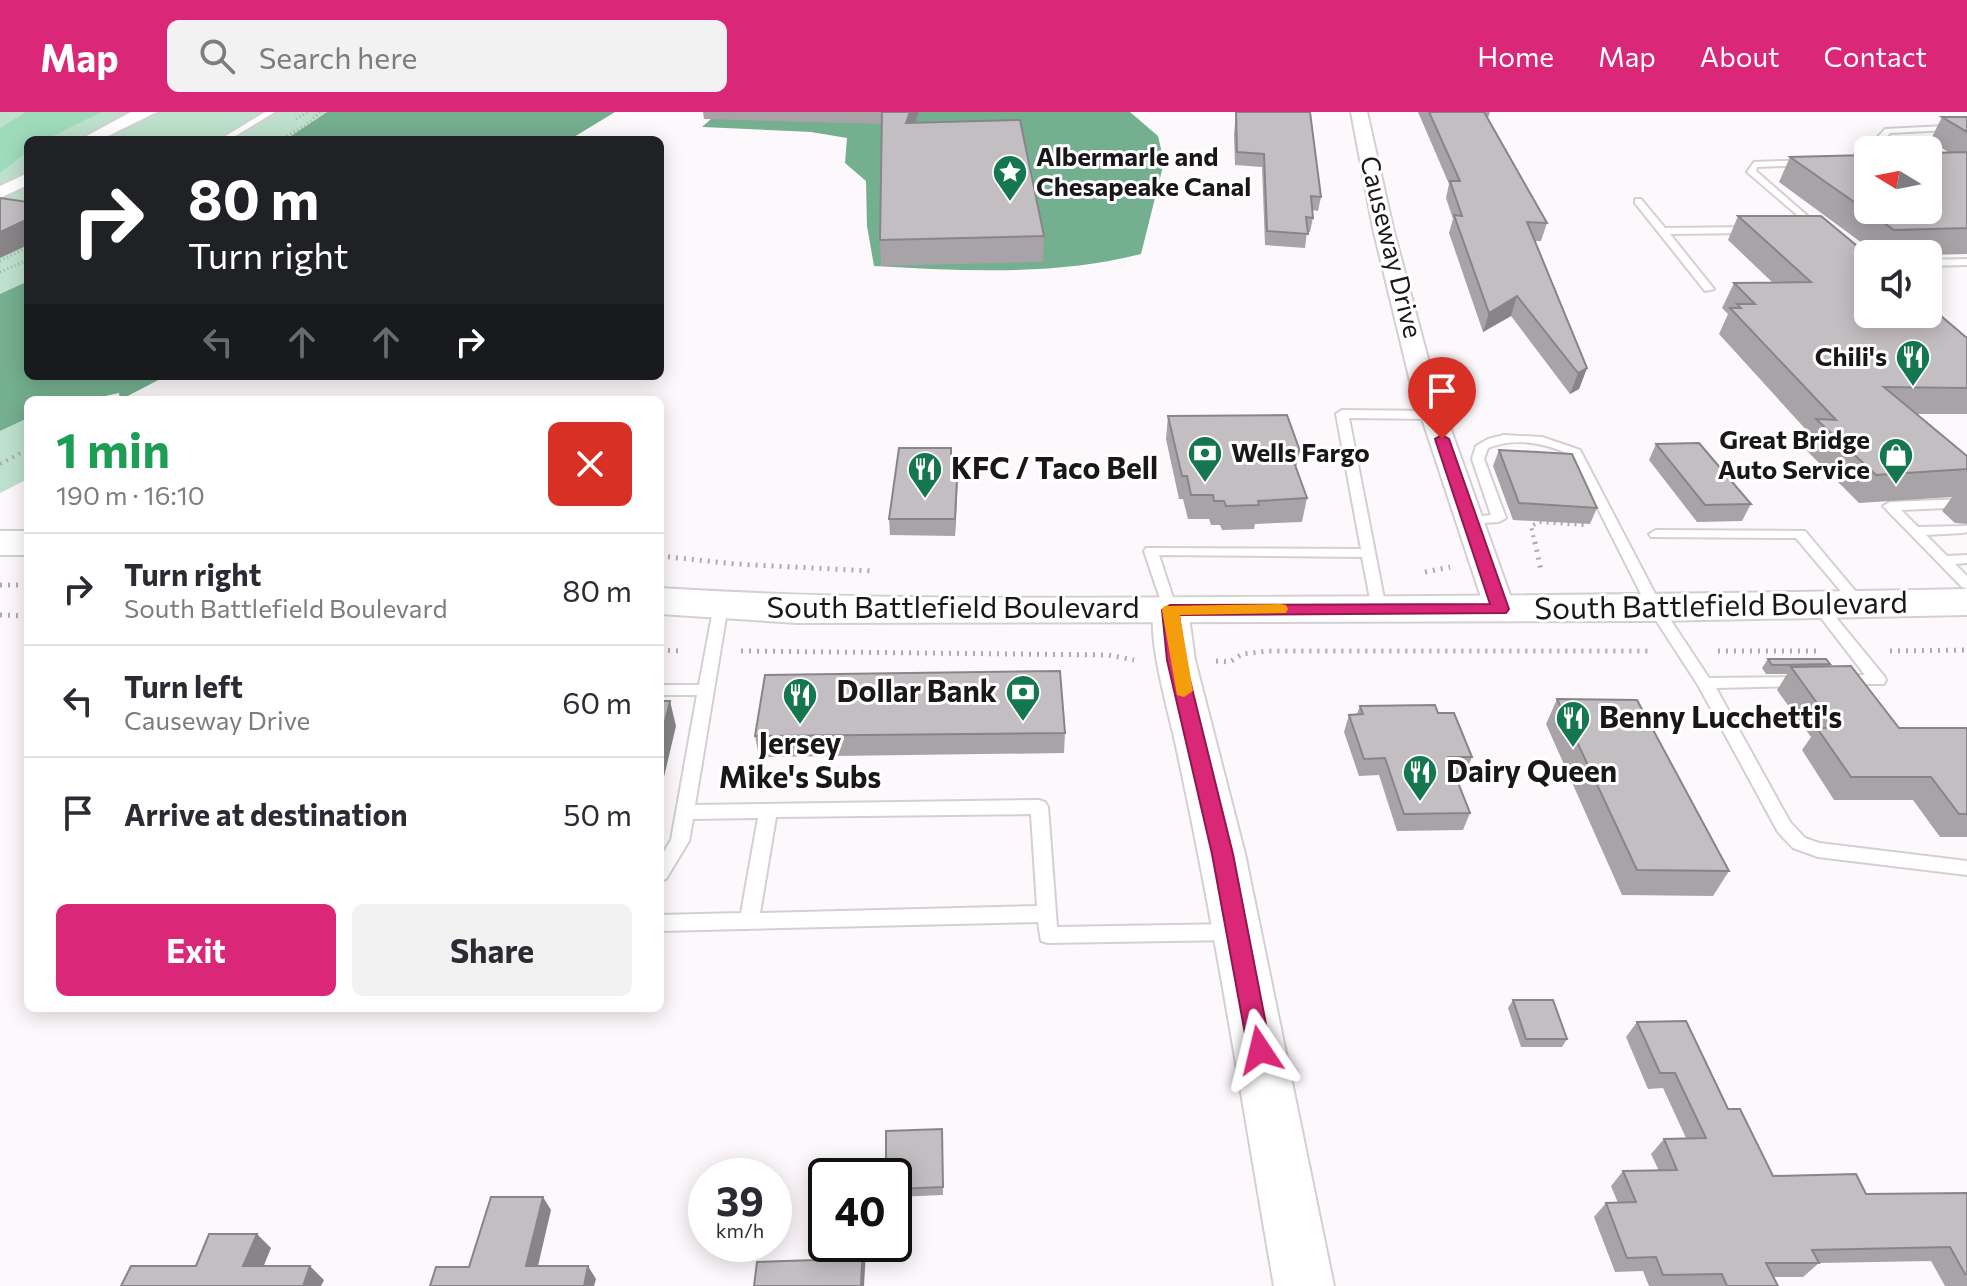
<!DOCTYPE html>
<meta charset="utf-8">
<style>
body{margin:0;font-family:Commissioner,sans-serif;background:#f2f2f3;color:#2b2b33;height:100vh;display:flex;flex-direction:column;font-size:30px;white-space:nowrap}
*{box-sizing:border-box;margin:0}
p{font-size:26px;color:#7c7c81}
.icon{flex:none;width:44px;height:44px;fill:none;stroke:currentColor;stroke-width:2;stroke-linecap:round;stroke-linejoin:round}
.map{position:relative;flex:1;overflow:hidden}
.details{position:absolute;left:24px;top:284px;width:640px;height:616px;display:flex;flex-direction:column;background:#fff;border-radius:12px;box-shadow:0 4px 20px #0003}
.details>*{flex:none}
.top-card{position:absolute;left:24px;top:24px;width:640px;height:244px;border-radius:12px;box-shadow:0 4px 20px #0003;background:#202124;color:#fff;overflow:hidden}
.needle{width:52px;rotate:280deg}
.fabs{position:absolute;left:1854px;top:24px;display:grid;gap:16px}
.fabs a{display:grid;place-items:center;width:88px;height:88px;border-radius:12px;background:#fff;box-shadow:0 4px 20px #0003;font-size:40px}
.speed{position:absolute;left:688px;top:1046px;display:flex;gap:16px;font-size:40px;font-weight:700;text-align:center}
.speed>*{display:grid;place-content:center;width:104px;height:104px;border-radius:50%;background:#fff;box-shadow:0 4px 20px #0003;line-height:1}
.speed small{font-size:20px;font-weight:400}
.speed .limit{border:4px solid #111;border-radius:12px;background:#fff;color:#111}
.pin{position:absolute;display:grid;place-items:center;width:68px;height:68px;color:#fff;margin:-82px -34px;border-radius:50% 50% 50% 0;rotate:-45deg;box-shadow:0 0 8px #0007}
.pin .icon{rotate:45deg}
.me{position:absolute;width:88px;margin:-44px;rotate:350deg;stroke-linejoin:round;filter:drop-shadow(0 0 6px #0008)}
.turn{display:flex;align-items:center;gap:28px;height:168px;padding:0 32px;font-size:36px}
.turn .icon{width:104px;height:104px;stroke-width:2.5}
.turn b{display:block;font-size:56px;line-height:68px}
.lanes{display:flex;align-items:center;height:76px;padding:0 32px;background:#0003;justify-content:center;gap:40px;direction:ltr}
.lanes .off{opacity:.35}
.round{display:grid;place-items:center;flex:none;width:84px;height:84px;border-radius:12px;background:#f2f2f3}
.headline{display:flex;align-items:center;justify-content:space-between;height:136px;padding:0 32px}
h1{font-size:48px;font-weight:700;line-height:60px;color:#1e9e55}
.cta{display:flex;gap:16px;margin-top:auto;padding:16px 32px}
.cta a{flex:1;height:92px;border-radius:12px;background:#db2777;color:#fff;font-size:32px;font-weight:700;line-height:92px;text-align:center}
.cta a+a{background:#f2f2f3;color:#2b2b33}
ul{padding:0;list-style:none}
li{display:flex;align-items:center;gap:24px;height:112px;padding:0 32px;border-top:2px solid #e1e1e2}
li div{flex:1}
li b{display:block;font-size:30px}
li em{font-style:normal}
header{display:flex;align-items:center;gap:48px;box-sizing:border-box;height:112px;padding:0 40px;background:#db2777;color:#fff}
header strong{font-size:38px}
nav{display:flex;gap:44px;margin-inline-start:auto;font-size:28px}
.search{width:560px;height:72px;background:#f2f2f3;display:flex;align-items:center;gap:20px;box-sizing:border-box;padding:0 28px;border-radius:12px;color:#7c7c81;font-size:30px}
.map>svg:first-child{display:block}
.green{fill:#bde1cc}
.forest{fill:#9fdbba}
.water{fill:#74af8f}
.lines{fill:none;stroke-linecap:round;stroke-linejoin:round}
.service-casing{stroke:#d4cfd3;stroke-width:4}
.minor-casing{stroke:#d4cfd3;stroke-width:4}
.tertiary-casing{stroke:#d4cfd3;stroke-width:4}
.primary-casing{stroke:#d4cfd3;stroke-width:4}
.path-far2{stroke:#aeaaae;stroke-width:3;stroke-dasharray:1 3;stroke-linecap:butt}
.path-far1{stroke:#aeaaae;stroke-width:4;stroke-dasharray:2 5;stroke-linecap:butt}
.path{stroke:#aeaaae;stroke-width:5;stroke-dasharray:2 6;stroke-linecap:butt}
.service{fill:#fff;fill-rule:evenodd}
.minor{fill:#fff;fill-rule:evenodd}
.tertiary{fill:#fff;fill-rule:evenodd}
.primary{fill:#fff;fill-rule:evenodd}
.wall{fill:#a8a3a7}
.shaded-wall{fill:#888588}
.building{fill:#c3bec2;stroke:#888588;stroke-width:2}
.route{fill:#db2777;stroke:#8e194d;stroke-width:2}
.slow{fill:#f59e0b}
.labels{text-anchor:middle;stroke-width:6;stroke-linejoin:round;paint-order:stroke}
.far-poi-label{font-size:26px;font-weight:bold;fill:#191719;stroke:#fff;text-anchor:start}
.far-street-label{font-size:26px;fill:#191719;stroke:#fff}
.poi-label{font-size:30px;font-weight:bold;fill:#191719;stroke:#fff;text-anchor:start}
.street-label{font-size:30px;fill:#191719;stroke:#fff}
</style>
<header>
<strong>Map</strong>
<div class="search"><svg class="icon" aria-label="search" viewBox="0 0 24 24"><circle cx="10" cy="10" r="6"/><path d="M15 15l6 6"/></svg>Search here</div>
<nav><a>Home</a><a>Map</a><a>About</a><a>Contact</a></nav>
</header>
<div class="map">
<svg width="1967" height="1174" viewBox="0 0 1967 1174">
<rect width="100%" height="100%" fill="#fdf8fc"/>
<!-- green -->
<path class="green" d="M0,0H327L285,28H28V169L0,182Z
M28,306V367L0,381V319Z"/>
<!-- forest -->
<path class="forest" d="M26,0H101L45,28H28V39L0,61V16Z"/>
<!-- water -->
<path class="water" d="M327,0H615L569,28H285Z
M719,0H1130L1158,24L1164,50L1141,142C1056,164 962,159 874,154L867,114L866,69L845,51L847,26L811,20L702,15Z
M28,169V264H166L120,288L119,281L86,288H28V306L0,319V182Z"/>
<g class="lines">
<!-- service casing -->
<g class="service-casing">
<path id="service" d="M265,0H275L229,28H219Z
M1967,13V17L1890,21L1875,38L1868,40L1866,38L1885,17Z
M1812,48L1813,50L1809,53L1757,55L1756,59L1819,114L1821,116L1816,119L1747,60L1754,50Z
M1635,87H1641L1665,116L1752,115L1757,118L1752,121L1670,122L1714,177L1705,179L1635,91Z
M1967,147V153L1928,154V148Z
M1342,298L1434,299L1440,303L1434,307L1349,306L1386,497L1384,500L1379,502L1372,497L1362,445L1159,443L1177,498L1170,503L1165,501L1144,439L1146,436L1361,437L1336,302Z
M1504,323L1542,325L1580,338L1662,495L1709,566L1809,565L1811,569L1803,574L1716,576L1790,710L1805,726L1819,731L1967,749V763L1818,745L1793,736L1778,720L1698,573L1648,496L1571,343C1545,331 1515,325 1488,336L1484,347L1506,406L1499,410L1465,412V406L1491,403L1472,347L1476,334L1488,327Z
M1967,387V395L1901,398L1918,415L1967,414V420L1962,421L1926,423L1947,444L1967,443V451L1955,452L1967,464V477L1962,475L1883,394L1890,390Z
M1656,418L1805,419L1867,493L1865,496H1855L1796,426L1651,425L1649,422Z
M721,488L728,493L695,693L1039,688L1045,690L1048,695L1057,815L1232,812L1239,814L1242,820L1239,826L1232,828L1048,831L1041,829L1038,810L660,819V803L741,801L758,706L693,707L689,729L666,767L660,769V746L671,728L697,583H660V573H699L714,493ZM1031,702L1037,794L760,801L776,705Z
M1819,489L1824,491L1884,564L1886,568L1884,572H1837L1835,568L1837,564L1865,563L1812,494Z"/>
</g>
<!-- minor casing -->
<g class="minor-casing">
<path id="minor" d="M131,0H157L100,28H79Z
M1351,0H1367L1393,116L1435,273L1515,497L1510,504L1500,506L1490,504L1485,497L1411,273L1373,116Z
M28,61V73L0,86V74Z"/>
</g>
<!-- tertiary casing -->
<g class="tertiary-casing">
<path id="tertiary" d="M1170,486L1183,490L1188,498L1195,548L1245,742L1334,1174H1274C1242,991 1214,807 1174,625C1168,598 1143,511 1157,490Z"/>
</g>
<!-- primary casing -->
<g class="primary-casing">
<path id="primary" d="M0,419H28V443H0Z
M660,476C850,488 1041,486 1231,485C1477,484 1722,482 1967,477V503L1655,509L797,511L660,502Z"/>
</g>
<!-- path-far2 -->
<path class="path-far2" d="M296,7L308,0
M280,28L305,14L320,0
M0,149L28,135
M0,160L28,148"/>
<!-- path-far1 -->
<path class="path-far1" d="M0,352L28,337
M1535,432L1531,414L1539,410L1584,413"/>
<!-- path -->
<path class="path" d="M1535,430L1541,458
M660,444L735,452L872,459
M1425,460L1450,455
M0,473H28
M0,503L28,504
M660,538L683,539
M741,539L1108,543L1134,548
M1718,539H1820
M1890,539L1967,538
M1216,549L1230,550L1242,542L1268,539H1652"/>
<!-- service -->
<use href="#service" class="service"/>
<!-- minor -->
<use href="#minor" class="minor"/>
<!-- tertiary -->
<use href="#tertiary" class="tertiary"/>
<!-- primary -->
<use href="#primary" class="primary"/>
</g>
<!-- wall -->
<path class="wall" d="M703,0H919L915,10L1044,124L1043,150L881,154L880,128L882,12L704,7Z
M1236,0H1310L1321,85L1318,99L1312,98L1313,106L1310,120H1307L1305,136L1265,133L1262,55L1235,53L1234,23Z
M1418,0H1490L1488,6L1547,111L1541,129H1534L1587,256L1579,277L1570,282L1511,204L1483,220L1449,121L1453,107L1446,86L1449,72Z
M1942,5H1967V142L1928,143L1877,142L1779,70L1790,45L1950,41L1930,29Z
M1738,104L1967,226V302H1917L1967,344V412L1955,411L1942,399L1952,385L1859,391L1802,334L1809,321L1719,222L1728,202L1722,196L1734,171L1772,170L1728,128Z
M1168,304L1300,339L1296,356L1307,386L1302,410L1255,412L1254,417L1222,418L1220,413H1211L1209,407H1188L1183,387H1179L1166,327Z
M1656,332L1751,392L1742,409L1697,410L1649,348Z
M1499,338L1597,396L1590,412L1513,408L1493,354Z
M951,347H958L955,424L890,423L889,407Z
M1768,547L1830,552L1829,554L1899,616H1967V725H1940L1913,688H1834L1802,638L1811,625L1777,578L1787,562H1766L1762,556Z
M1557,587L1729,759L1713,784L1622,783L1546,612Z
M1360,594L1438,601L1472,645L1465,662H1455L1470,701L1463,718L1397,719L1379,663L1359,664L1344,620L1349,603L1357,602Z
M1065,621L1064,641L759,645L755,624Z
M1513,888L1567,927L1562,935H1521L1508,896Z
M1637,910L1728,997L1773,1064L1866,1082L1967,1081V1174H1945L1931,1149L1819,1151L1803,1165H1773L1778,1174H1649L1643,1159L1615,1160L1594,1105L1606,1091H1618L1611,1074L1623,1059H1659L1651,1042L1664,1027L1686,1026L1663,976L1648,977L1626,925Z
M942,1017L943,1083L894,1085V1064Z"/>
<!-- shaded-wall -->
<path class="shaded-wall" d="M910,0H919L907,34L906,11Z
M28,107V133L0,146V120Z
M1517,184L1511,204L1483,220L1489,201Z
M1587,256L1579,277L1570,282L1578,261Z
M958,347V363L955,424V407Z
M670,589L676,614L660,682V630Z
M543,1085L551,1098L535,1167L526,1154Z
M257,1122L271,1136L258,1168L243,1154Z
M863,1132H865L866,1139L864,1174H861Z
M310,1154L324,1168L321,1174H303Z
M588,1154L596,1167L594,1174H584Z"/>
<!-- building -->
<path class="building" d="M882,0H910L906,11L1020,8L1044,124L880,128Z
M1236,0H1310L1321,85L1311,84L1313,106L1306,105L1308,122L1267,119L1264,42L1237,40Z
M1429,0H1484L1547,111L1527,110L1587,256L1578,261L1517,184L1489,201L1454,103L1462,104L1450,69H1460Z
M1942,5H1967V20Z
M1967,40V116L1894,118L1790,45L1868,43V98H1928V41Z
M0,86L28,90V107L0,120Z
M1738,104H1821L1868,143V202H1928V193L1967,226V276L1884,275L1967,344V357L1876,363L1816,307L1836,308L1730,196H1741L1737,192H1755L1734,171L1811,170Z
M1287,303L1300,339H1290L1307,386L1258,389L1259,393L1226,394L1224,389H1214L1213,383H1191L1187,364H1182L1168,304Z
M1699,331L1751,392L1705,393L1656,332Z
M899,336H951V347H958L955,407H889Z
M1499,338L1572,342L1597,396L1519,391Z
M1768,547H1826L1830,552L1772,553Z
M1851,554L1899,616H1967V702H1959L1931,665H1851L1817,616H1835L1791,555Z
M1060,559L1065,621L755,624L765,563Z
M1557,587L1637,588L1729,759L1637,758Z
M660,589H670L660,630Z
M1435,593L1438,601H1454L1472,645H1448L1470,701L1404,702L1385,646L1364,647L1349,603L1363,602L1360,594Z
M1513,888H1553L1567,927H1526Z
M1686,909L1728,997H1740L1773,1064L1856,1062L1866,1082L1967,1081V1162H1965L1950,1135L1812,1138L1819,1151H1766L1778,1174H1727L1722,1162L1663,1163L1656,1145L1627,1146L1606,1091L1636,1090L1623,1059L1677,1058L1664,1027L1706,1026L1675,961H1660L1637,910Z
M942,1017L943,1075L894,1077V1064H886V1019Z
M491,1085H543L526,1154H588L584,1174H430L436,1155H469Z
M209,1122H257L243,1154H310L303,1174H121L131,1154H196Z
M819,1125H826V1132H863L861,1174H754L757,1150L816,1148Z"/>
<!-- route -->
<path class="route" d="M1442,323L1449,327L1509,497L1506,501L1179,503L1185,548L1233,742L1271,938L1268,946L1260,949L1251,946L1248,938L1212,742L1167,548L1162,498L1170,493L1490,492L1435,327Z"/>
<!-- slow -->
<path class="slow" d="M1280,492L1286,493L1288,497L1286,501L1180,503L1193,579L1184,585L1177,583L1162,498L1164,494Z"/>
<!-- icons -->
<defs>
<g id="sight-pin" transform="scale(1.8)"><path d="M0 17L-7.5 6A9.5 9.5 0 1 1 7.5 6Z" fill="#14774f" stroke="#fff"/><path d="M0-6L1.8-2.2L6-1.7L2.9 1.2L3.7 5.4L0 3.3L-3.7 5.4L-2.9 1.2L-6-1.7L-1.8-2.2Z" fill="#fff"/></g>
<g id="restaurant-pin" transform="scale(1.8)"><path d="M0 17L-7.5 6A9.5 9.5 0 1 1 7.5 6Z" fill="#14774f" stroke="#fff"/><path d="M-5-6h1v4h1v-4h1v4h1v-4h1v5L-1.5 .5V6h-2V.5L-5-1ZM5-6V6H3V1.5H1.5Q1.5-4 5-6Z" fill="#fff"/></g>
<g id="bank-pin" transform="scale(1.8)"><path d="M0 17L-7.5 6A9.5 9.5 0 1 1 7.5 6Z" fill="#14774f" stroke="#fff"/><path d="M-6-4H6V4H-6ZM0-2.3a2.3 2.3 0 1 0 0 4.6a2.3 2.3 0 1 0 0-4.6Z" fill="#fff"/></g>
<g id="shop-pin" transform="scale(1.8)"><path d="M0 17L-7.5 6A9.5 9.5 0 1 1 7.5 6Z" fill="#14774f" stroke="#fff"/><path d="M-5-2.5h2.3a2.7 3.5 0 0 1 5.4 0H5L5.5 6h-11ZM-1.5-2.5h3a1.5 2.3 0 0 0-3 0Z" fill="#fff"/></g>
</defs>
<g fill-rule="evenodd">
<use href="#sight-pin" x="1010" y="60"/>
<use href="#restaurant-pin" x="1913" y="245"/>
<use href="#bank-pin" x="1205" y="341"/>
<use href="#shop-pin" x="1896" y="343"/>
<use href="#restaurant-pin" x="925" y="357"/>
<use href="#bank-pin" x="1023" y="580"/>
<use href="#restaurant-pin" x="800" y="583"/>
<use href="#restaurant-pin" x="1573" y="606"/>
<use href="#restaurant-pin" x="1420" y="660"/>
</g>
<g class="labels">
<!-- far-poi labels -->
<g class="far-poi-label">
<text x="1036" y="54">Albermarle and<tspan x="1036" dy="30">Chesapeake Canal</tspan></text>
<text x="1887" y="254" text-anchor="end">Chili's</text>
<text x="1870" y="337" text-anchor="end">Great Bridge<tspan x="1870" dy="30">Auto Service</tspan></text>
<text x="1231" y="350">Wells Fargo</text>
</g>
<!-- far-street labels -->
<g class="far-street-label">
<text transform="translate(1391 135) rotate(76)" y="9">Causeway Drive</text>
</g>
<!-- poi labels -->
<g class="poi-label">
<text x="951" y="367">KFC / Taco Bell</text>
<text x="997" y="590" text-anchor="end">Dollar Bank</text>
<text x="1599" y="616">Benny Lucchetti's</text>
<text x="800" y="642" text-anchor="middle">Jersey<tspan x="800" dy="34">Mike's Subs</tspan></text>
<text x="1446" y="670">Dairy Queen</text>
</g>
<!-- street labels -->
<g class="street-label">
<text transform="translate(1721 494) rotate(-1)" y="10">South Battlefield Boulevard</text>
<text x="953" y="506">South Battlefield Boulevard</text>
</g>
</g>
</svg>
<div class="fabs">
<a><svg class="needle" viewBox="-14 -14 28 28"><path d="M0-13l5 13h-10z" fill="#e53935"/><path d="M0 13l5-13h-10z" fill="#7c7c81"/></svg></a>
<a><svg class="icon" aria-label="sound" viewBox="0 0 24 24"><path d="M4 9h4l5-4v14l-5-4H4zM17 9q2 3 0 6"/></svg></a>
</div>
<div class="speed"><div>39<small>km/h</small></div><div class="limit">40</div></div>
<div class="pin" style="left:1442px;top:327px;background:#d93025"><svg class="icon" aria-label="arrive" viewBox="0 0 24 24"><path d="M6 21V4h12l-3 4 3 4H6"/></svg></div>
<svg class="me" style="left:1260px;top:938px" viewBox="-20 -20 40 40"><path d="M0-17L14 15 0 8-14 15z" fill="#db2777" stroke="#fff" stroke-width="4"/></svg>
<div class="top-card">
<div class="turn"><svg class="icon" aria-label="right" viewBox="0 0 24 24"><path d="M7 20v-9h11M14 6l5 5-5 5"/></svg><div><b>80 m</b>Turn right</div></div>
<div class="lanes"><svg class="icon off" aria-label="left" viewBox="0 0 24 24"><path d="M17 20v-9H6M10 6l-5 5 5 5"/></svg><svg class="icon off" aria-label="ahead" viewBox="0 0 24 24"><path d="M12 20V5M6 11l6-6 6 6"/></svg><svg class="icon off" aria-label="ahead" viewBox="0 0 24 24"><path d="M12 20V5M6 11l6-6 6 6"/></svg><svg class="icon" aria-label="right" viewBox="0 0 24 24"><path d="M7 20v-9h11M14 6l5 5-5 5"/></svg></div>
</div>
<section class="details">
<div class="headline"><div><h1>1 min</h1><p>190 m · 16:10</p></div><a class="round" style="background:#d93025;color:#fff"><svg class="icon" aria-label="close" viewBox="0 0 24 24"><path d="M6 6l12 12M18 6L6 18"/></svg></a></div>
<ul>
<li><svg class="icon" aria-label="right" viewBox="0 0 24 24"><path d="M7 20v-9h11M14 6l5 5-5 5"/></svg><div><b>Turn right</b><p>South Battlefield Boulevard</p></div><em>80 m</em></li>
<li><svg class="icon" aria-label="left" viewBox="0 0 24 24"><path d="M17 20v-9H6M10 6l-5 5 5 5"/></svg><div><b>Turn left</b><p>Causeway Drive</p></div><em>60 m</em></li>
<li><svg class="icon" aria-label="arrive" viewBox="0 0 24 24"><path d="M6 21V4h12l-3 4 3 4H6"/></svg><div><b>Arrive at destination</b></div><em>50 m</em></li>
</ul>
<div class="cta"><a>Exit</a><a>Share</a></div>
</section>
</div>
